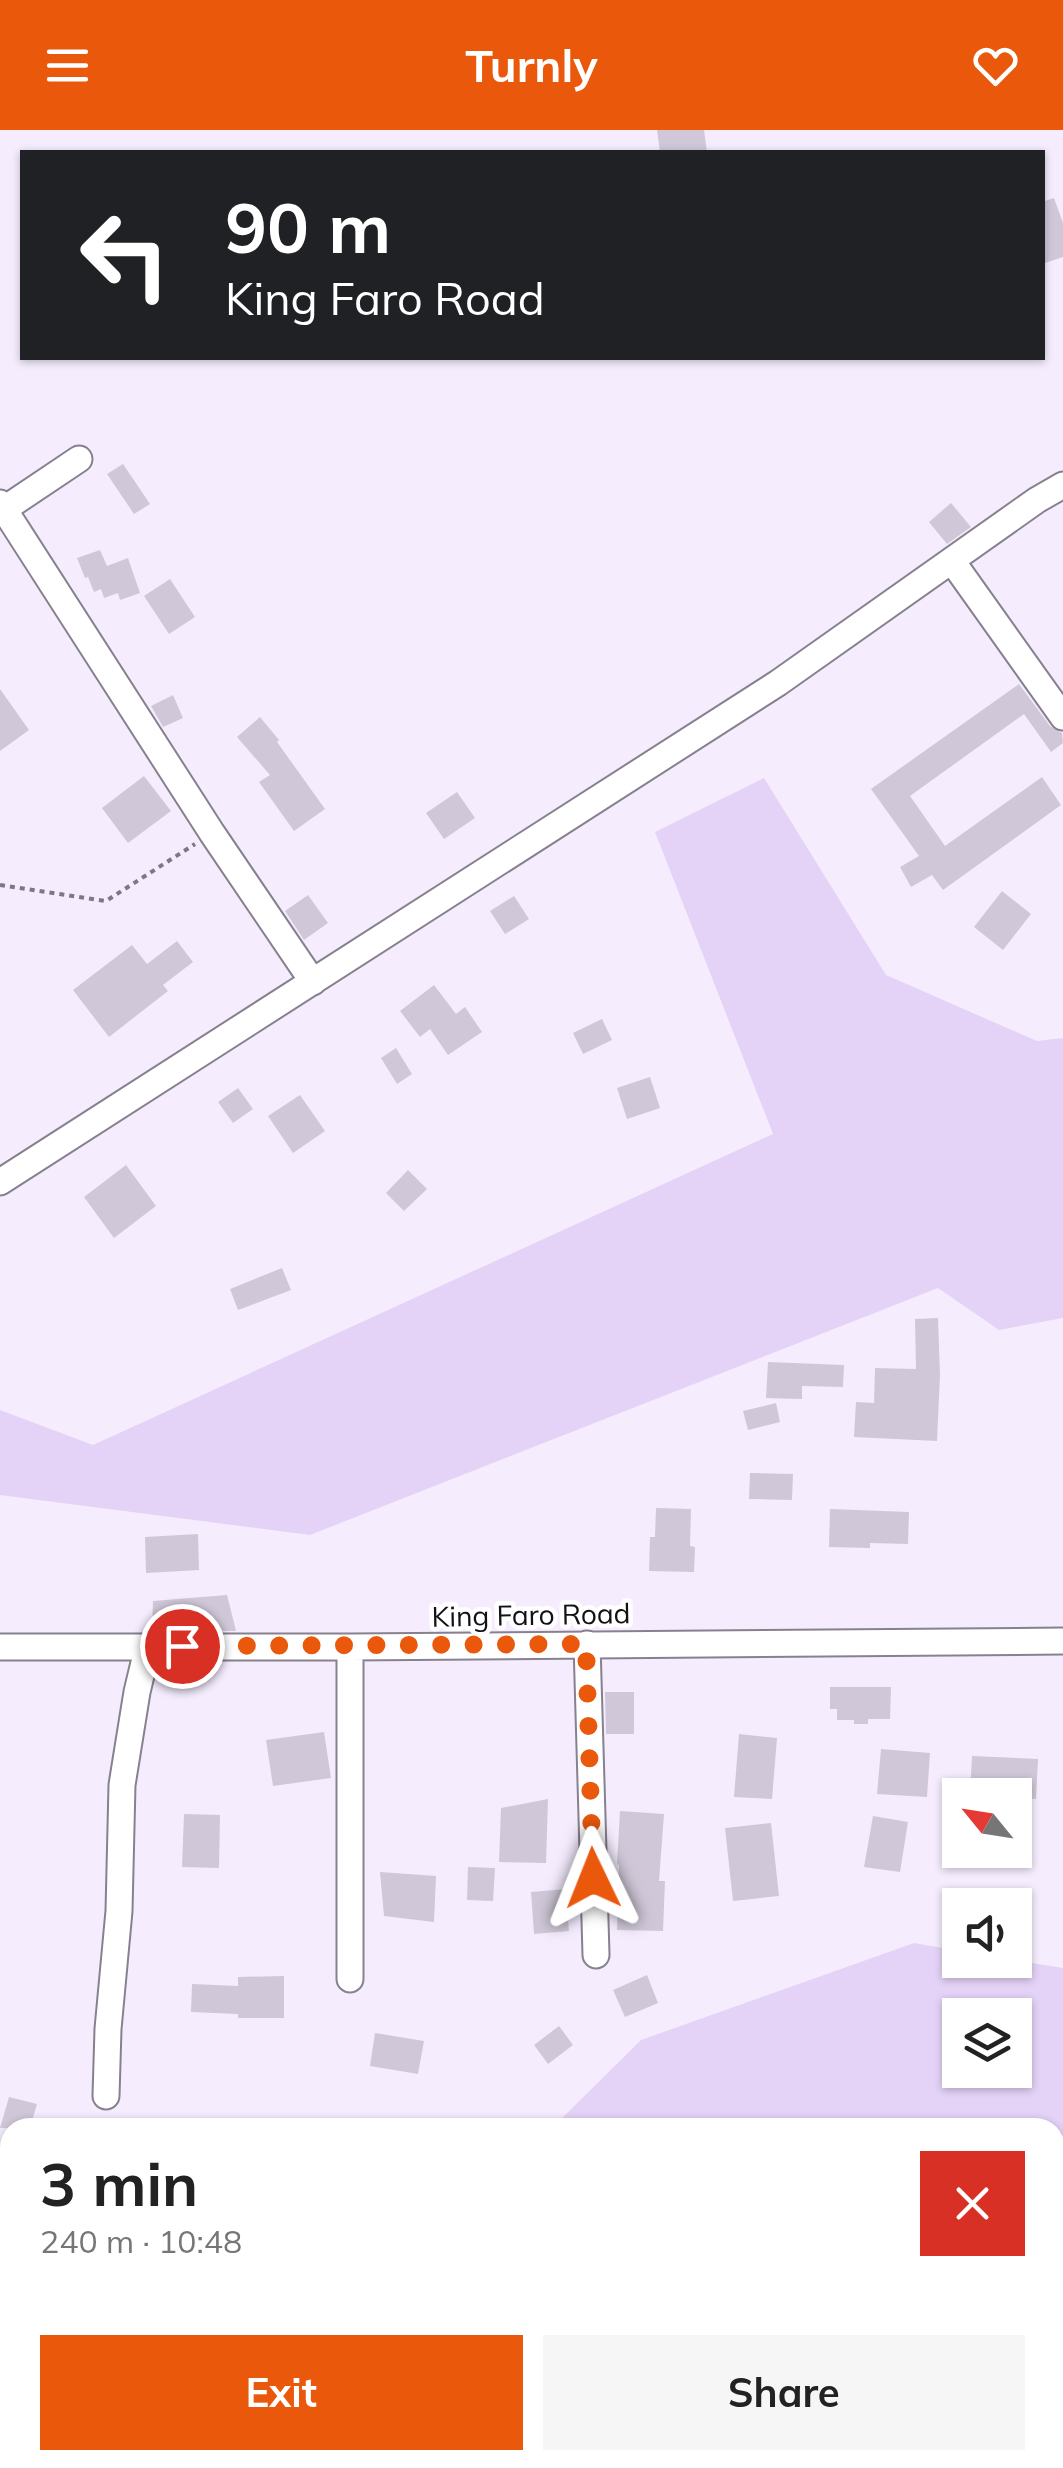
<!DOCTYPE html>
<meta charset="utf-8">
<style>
body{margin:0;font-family:Mulish,sans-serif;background:#f6f6f6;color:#222;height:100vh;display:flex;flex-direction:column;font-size:38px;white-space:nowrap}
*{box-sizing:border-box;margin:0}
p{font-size:32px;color:#767676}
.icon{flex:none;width:55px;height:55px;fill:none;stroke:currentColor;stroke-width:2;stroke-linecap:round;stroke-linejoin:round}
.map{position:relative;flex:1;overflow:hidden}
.side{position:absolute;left:0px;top:1988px;width:1065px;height:352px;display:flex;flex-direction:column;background:#fff;border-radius:30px 30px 0 0;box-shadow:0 2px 8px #0004}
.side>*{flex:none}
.banner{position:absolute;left:20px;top:20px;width:1025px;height:210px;border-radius:0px;box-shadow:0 2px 8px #0004;background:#202124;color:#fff;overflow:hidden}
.needle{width:65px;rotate:300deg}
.tools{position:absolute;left:942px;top:1648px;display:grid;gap:20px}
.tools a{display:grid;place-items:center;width:90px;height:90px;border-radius:0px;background:#fff;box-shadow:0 2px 8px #0004;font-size:50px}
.pin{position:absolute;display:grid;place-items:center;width:85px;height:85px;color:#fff;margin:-42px;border:5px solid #fff;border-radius:50%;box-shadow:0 2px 10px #0007}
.me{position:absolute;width:110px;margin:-55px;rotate:358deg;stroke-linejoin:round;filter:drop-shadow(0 0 8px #0008)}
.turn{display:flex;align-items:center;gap:35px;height:210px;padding:0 40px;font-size:45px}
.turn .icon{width:130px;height:130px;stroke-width:2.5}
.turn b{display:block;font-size:70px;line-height:85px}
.round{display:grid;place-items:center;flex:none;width:105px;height:105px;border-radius:0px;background:#f6f6f6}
.head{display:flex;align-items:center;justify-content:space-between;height:170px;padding:0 40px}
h1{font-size:60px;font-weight:700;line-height:75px}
.primary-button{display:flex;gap:20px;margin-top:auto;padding:20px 40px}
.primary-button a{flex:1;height:115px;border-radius:0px;background:#ea580c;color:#fff;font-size:40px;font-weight:700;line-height:115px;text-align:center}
.primary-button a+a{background:#f6f6f6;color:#222}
header{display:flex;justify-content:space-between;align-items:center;height:130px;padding:0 40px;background:#ea580c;color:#fff;font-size:45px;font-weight:700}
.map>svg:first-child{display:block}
.green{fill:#e4d3f7;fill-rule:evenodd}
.building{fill:#d0c8d8}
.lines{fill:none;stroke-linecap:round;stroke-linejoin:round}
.minor-casing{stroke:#87808e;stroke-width:29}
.path{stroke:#7d7883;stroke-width:4;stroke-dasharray:5 5;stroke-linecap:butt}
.minor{stroke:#fff;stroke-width:25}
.route{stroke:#ea580c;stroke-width:18;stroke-dasharray:0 32.4}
.labels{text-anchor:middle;stroke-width:9;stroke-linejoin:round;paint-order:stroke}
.street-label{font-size:28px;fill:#131116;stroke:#fff}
</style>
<header><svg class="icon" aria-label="menu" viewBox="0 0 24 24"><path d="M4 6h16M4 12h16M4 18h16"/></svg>Turnly<svg class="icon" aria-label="heart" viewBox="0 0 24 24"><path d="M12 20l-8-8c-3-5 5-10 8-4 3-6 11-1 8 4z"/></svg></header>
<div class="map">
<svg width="1063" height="2338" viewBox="0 0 1063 2338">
<rect width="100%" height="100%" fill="#f5edfe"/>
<!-- green -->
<path class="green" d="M764,648L886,845L1037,911L1063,908V1188L999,1200L938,1158L310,1405L0,1365V1280L93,1315L773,1004L655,702Z
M914,1813L960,1821V1830H1013L1063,1838V2338H94L103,2330H1055V1998L553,1997L641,1910ZM960,1885H1015V1940H960Z"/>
<!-- building -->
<path class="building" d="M657,0H704L707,22H660Z
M1054,68L1063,93V127L1042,134V72Z
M123,334L150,374L134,384L107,344Z
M951,373L971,397L947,414L929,392Z
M100,420L107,436L128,428L140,463L120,470L118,463L104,468L101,459L94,462L88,447L85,448L77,428Z
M170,449L195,487L169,504L144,466Z
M1019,554L1050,596L1062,603L1063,613L1051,622L1024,584L910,666L945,716L1042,647L1061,675L943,760L932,745L911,757L900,737L919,726L871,659Z
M0,559L29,600L0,621Z
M173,565L183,588L163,597L151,576Z
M260,587L279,610L277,612L325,679L294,701L259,652L270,645L237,607Z
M144,646L171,681L128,713L102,678Z
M457,662L475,688L444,709L426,683Z
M1002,761L1031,784L1003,820L974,797Z
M308,765L328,793L304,810L285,781Z
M514,766L529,789L505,804L490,781Z
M177,811L193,832L163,855L168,861L109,907L73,860L132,815L147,834Z
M434,855L456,884L465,877L482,902L448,925L430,899L420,907L400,881Z
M602,889L612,910L583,924L573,903Z
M396,918L412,944L397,954L381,928Z
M650,947L660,978L627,989L617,958Z
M238,958L253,979L233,993L218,972Z
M300,965L325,1001L293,1023L268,986Z
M126,1035L156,1076L114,1108L84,1067Z
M408,1040L427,1059L404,1081L386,1063Z
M282,1138L291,1160L238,1180L230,1159Z
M938,1188L940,1245L937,1311L854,1307L856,1272L874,1273L875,1238L916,1239L915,1189Z
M768,1232L844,1235L843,1257L802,1256V1269L766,1268Z
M776,1273L780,1292L748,1300L743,1281Z
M750,1343L793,1344L792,1370L749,1369Z
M656,1378L691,1379L690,1416L695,1417L694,1442L649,1441L650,1407H655Z
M830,1379L909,1382L908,1414L870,1413V1418L829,1417Z
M198,1404L199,1440L146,1443L145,1407Z
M227,1465L236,1501L152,1500L153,1471Z
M830,1557H891L890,1589H868V1594H854V1590H837V1579H830Z
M605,1562H634V1604H606Z
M324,1602L331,1648L273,1656L266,1610Z
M739,1604L777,1608L772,1669L734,1667Z
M881,1619L930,1623L927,1667L877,1664Z
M972,1626L1038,1629L1036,1669L1015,1668V1665H970Z
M949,1660L960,1661V1727L944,1726Z
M548,1669L546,1733L499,1732L501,1678Z
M620,1681L664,1684L659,1751H665L663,1801L617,1800L619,1735L617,1734Z
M184,1684L220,1685L219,1738L182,1737Z
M873,1686L908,1692L900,1742L864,1737Z
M771,1693L779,1766L733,1771L725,1698Z
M468,1737L495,1738L493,1771L467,1770Z
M380,1742L436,1746L434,1792L384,1786Z
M566,1759L569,1801L534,1804L531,1762Z
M647,1845L658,1873L625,1887L613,1860Z
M284,1846V1888H238V1884L191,1882L192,1854L238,1856V1847Z
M559,1896L573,1915L548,1934L534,1915Z
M375,1903L424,1911L418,1944L370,1936Z
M9,1967L37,1974L30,1998H0Z"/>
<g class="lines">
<!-- minor casing -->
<g class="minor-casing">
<path id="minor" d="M0,373L212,703L313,852
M0,382L79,329
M952,431L1063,587
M0,1052L778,553L1037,370L1063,355
M587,1514L596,1825
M0,1517H350L1063,1511
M350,1849V1517
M106,1966L108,1899L119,1781L122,1655L137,1562L148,1516"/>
</g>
<!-- path -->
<path class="path" d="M0,755L106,771L195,714"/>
<!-- minor -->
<use href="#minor" class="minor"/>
</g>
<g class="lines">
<!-- route -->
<path class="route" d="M182,1516L586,1514L593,1748"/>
</g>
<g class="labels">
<!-- street labels -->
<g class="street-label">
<text transform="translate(531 1485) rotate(-1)" y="10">King Faro Road</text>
</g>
</g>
</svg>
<div class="tools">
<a><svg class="needle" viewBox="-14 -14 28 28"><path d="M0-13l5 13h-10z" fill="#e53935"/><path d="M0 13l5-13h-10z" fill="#767676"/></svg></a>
<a><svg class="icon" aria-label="sound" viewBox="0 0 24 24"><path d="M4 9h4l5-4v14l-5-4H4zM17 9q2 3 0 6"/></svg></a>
<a><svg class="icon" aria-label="layers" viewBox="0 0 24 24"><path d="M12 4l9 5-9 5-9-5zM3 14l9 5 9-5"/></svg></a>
</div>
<div class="pin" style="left:182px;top:1516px;background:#d93025"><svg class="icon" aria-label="arrive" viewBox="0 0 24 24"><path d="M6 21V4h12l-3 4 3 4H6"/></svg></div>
<svg class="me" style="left:593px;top:1748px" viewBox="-20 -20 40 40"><path d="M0-17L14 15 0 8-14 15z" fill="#ea580c" stroke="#fff" stroke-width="4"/></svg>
<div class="banner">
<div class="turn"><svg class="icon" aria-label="left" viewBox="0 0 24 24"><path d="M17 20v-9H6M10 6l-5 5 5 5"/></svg><div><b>90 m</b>King Faro Road</div></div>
</div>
<section class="side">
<div class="head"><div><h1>3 min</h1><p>240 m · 10:48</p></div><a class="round" style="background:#d93025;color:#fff"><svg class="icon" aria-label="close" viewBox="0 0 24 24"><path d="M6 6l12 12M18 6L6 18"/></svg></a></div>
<div class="primary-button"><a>Exit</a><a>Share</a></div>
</section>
</div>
